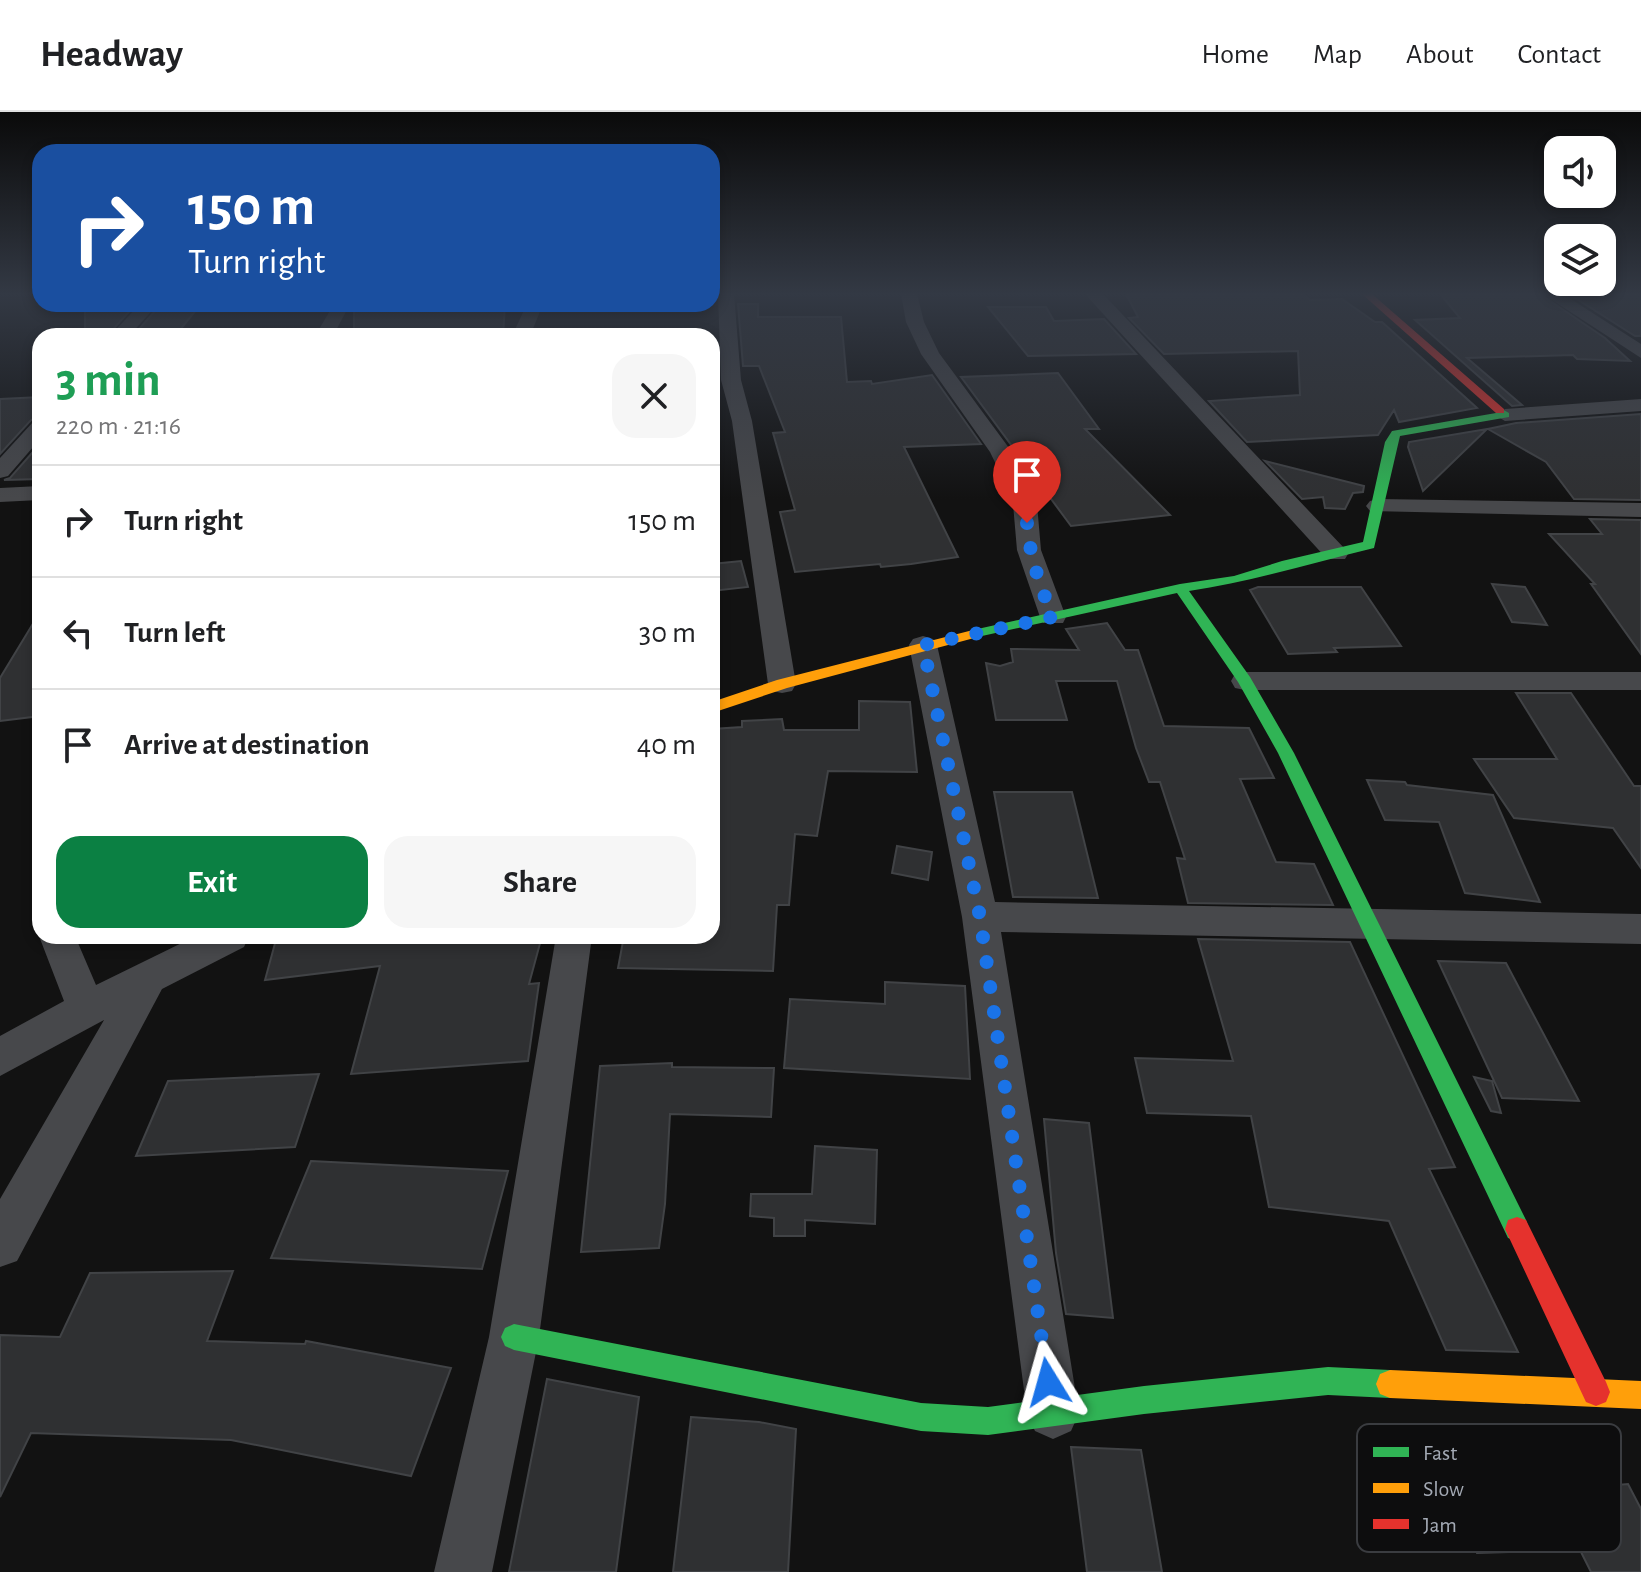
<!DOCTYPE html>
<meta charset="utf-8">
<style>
body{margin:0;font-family:"Alegreya Sans",sans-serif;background:#f6f6f6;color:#202124;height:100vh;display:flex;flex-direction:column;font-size:30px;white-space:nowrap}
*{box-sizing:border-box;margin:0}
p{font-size:26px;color:#757577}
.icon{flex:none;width:44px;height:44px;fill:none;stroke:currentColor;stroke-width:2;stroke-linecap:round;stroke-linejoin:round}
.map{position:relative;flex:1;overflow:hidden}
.side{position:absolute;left:32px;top:216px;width:688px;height:616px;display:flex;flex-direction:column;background:#fff;border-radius:24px;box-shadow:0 4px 12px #0003}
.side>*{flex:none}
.hud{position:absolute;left:32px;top:32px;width:688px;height:168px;border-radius:24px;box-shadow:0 4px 12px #0003;background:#1a4fa0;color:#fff;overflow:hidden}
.tools{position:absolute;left:1544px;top:24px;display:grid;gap:16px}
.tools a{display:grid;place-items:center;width:72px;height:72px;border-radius:16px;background:#fff;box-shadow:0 4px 12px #0003;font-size:40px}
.pin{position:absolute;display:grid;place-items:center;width:68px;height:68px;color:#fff;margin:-82px -34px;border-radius:50% 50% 50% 0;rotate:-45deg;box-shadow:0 0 8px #0007}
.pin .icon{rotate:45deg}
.me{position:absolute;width:88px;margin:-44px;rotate:352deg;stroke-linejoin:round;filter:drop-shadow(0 0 6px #0008)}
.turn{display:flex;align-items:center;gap:28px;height:168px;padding:0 24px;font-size:36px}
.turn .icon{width:104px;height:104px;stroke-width:2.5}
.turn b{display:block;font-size:56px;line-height:68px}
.round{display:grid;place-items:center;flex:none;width:84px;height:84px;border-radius:24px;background:#f6f6f6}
.head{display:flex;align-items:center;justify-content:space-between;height:136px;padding:0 24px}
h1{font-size:48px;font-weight:600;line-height:60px;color:#1e9e55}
.action{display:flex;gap:16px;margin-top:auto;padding:16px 24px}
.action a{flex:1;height:92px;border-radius:24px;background:#0b8043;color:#fff;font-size:32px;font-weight:600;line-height:92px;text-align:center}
.action a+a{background:#f6f6f6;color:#202124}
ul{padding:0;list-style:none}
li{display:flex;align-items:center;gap:24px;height:112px;padding:0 24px;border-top:2px solid #e0e0e0}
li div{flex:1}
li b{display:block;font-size:30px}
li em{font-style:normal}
header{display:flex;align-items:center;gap:48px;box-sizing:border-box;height:112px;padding:0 40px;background:#fff;border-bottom:2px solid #e0e0e0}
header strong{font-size:38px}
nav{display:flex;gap:44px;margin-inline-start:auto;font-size:28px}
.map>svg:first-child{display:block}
.building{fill:#2f3032;stroke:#414346;stroke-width:2}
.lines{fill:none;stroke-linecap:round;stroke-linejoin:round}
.street{fill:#47484b;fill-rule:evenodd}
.fast{fill:#30b455;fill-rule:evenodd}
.slow{fill:#ff9f0a;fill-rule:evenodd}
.jam{fill:#e5322d;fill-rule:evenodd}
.route{stroke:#1a73e8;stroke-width:14;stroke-dasharray:0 25.2}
.key{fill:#0d0d0e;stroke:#3a3c40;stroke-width:2}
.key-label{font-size:22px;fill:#a3a9b4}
</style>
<header>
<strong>Headway</strong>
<nav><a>Home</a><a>Map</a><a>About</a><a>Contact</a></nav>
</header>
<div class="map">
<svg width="1641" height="1460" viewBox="0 0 1641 1460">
<rect width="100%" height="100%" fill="#121212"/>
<!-- building -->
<path class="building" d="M1126,182H1302L1310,188L1342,187L1375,210H1382L1477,296L1399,310L1394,298L1378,323L1247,330L1209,289L1300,283L1298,239L1164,242L1129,206L1138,205Z
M1440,182H1540L1605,226L1630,249L1577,247L1573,243L1467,246L1522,293L1512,294L1415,208L1460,206Z
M1569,182H1641V224H1635Z
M85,192H136L107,224H85Z
M161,192H201L175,224H133Z
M443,192H505L503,224H354V199L442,197Z
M738,192H758V205H841L847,270L871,269L872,272L932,263L981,332L904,335L958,445L911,452L881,455L880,452L795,460L780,400L795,398L773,321L785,320L759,254H743Z
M988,195H1046L1054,209L1104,207L1136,242L1028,244Z
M1058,261L1099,317H1085L1170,403L1071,414L961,265Z
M40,285V305L31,308L0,342V287Z
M1641,302V388L1574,387L1546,350L1488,317L1516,311Z
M1487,317L1423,379L1408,335L1409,330Z
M40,332V367L4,368L10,366Z
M1265,349L1364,374L1363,380L1353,381L1345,397L1325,396L1323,385L1302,387Z
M1590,407L1641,408V542L1591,472H1595L1549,422H1602Z
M741,449L748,475L712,479V452Z
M1492,472L1525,475L1547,513L1512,510Z
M1258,475H1361L1401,534L1334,536L1337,540L1288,542L1250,478Z
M40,500V604L0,609V566Z
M1107,511L1125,538H1138L1164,614L1249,616L1274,666L1240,667L1276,750L1314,752L1333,793L1188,791L1177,746L1185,747L1160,670H1149L1136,636L1117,569H1056L1067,608H996L986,551L1000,554L1013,550L1011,537L1079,538L1066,517Z
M1516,581H1571L1634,674H1641V756L1613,716L1514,706L1474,647H1557Z
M859,589L910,590L917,660L828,659L817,724L795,722L789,793H777L773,859L618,856L624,824H712V617L742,615V609L782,607L784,618H859Z
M1367,668L1405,670L1407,673L1493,683L1540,790L1465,781L1439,710L1385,708Z
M994,680H1072L1098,786L1013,785Z
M897,734L932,740L928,768L892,761Z
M277,824H542L529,872L539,871L528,949L351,962L380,854L265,868Z
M1198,827L1350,830L1455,1055L1429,1057L1518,1240L1446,1238L1389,1109L1269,1095L1251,1004L1147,1001L1135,946L1233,949Z
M1438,849L1506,851L1579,989L1502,986Z
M885,870L965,874L970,967L784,956L790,887L885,892Z
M672,951V955L774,956L771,1005L670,1002L665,1092L659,1136L581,1140L600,954Z
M319,962L295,1035L136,1044L168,969Z
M1474,965L1492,969L1501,1001L1491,999Z
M1044,1007L1089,1011L1113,1206L1066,1202L1056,1141Z
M815,1034L877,1038L875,1112L805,1108V1124H774V1106L750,1104L751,1082H812Z
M311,1049L508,1059L482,1157L271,1146Z
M233,1159L207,1229L305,1232L306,1229L451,1256L411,1364L231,1328L31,1321L0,1385V1223L60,1225L90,1161Z
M547,1267L639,1285L616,1460H509Z
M691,1305L759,1310L796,1317L788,1460H673Z
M1071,1335L1141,1338L1162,1460H1087Z
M1628,1372L1641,1397V1460H1591L1580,1438L1477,1441L1452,1376L1520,1375L1522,1381Z"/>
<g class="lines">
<!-- street -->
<path class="street" d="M718,182H734L741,268L752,309L796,572L792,579L782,581L772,579L768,572L732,309L721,268Z
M901,182H917L924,210L939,241L1012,340L1031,379L1037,392L1041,438L1066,505L1063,511H1043L1040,505L1017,438L1013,392L1009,379L990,340L921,242L906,210Z
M1085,182H1103L1345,437L1348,442L1345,447H1327Z
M1543,182H1563L1641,232V246Z
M140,192H158L129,224H110Z
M334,192H350L333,224H315Z
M527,192H543L530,224H512Z
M1641,287V299L1505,309L1495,303L1505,297Z
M40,308V327L8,364L0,366V346L33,310Z
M40,374V388L0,390V376Z
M1378,387L1641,391V405L1370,399L1366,394L1370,389Z
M923,524L933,527L937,533L995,790L1641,802V832L1001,820L1079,1301L1071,1319L1053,1327L1035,1319L1027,1301L962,805L909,533L913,527Z
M1245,560H1641V578H1245L1235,576L1231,569L1235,562Z
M40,821V824H75L96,873L196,824H249L244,835L162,877L17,1149L0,1155V1087L104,908L0,964V924L64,889L39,824Z
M556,824H592L539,1225L492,1460H434L489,1225Z"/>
<!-- fast -->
<path class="fast" d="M1500,296L1509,301V305L1400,324L1374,436C1312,451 1251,470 1189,479L1250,565L1294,641L1526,1108L1529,1117L1526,1126L1517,1129L1508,1126L1278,641L1238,570L1177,481L973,526L966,522L973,518L1180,472L1234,464L1282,449L1363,430L1385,330L1392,319L1496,301V297Z
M514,1212L921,1291L988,1295L1144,1274L1328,1255L1390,1258L1400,1262L1404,1272L1400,1282L1390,1286L1328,1283L1144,1302L988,1323L921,1319L514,1238L505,1234L501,1225L505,1216Z"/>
<!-- slow -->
<path class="slow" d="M973,518L978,519V525L787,576L712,601V590L777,568Z
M1390,1258L1641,1269V1297L1390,1286L1380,1282L1376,1272L1380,1262Z"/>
<!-- jam -->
<path class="jam" d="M1362,182H1372L1504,297V301H1496Z
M1517,1105L1526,1108L1606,1270L1610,1280L1606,1290L1596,1294L1586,1290L1505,1117L1508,1108Z"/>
</g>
<!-- sky -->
<linearGradient id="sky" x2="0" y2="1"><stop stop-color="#0a0a0a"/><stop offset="0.47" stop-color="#333944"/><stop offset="1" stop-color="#333944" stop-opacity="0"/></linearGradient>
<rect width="1641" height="387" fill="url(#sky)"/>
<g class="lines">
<!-- route -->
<path class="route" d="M1027,411C1030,446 1040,474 1053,505L923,533L980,805L1048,1270"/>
</g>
<!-- legend -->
<rect x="1357" y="1312" width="264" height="128" rx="12" class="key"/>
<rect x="1373" y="1335" width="36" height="10" fill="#30b455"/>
<rect x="1373" y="1371" width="36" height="10" fill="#ff9f0a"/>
<rect x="1373" y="1407" width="36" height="10" fill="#e5322d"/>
<g class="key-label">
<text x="1423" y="1348">Fast</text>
<text x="1423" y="1384">Slow</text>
<text x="1423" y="1420">Jam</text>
</g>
</svg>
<div class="tools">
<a><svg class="icon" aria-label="sound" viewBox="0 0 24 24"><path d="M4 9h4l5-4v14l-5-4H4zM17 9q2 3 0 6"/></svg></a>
<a><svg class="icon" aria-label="layers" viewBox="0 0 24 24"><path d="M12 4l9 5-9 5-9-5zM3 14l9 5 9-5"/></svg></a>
</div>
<div class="pin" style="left:1027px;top:411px;background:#d93025"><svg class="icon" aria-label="arrive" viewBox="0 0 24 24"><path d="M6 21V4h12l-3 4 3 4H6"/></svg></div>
<svg class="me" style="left:1048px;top:1270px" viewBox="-20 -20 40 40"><path d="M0-17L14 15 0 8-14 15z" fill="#1a73e8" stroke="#fff" stroke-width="4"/></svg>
<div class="hud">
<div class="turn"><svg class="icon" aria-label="right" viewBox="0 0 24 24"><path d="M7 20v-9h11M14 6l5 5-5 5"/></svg><div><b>150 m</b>Turn right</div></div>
</div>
<section class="side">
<div class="head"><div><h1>3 min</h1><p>220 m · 21:16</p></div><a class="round"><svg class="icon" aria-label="close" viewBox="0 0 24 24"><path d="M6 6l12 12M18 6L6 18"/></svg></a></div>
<ul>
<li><svg class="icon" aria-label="right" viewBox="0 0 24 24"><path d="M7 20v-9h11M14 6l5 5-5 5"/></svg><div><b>Turn right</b></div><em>150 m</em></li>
<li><svg class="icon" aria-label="left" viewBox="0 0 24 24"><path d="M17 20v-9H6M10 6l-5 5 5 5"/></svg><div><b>Turn left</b></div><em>30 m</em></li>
<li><svg class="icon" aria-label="arrive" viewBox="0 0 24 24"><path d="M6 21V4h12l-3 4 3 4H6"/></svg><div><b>Arrive at destination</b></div><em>40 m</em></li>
</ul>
<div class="action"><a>Exit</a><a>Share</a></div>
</section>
</div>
